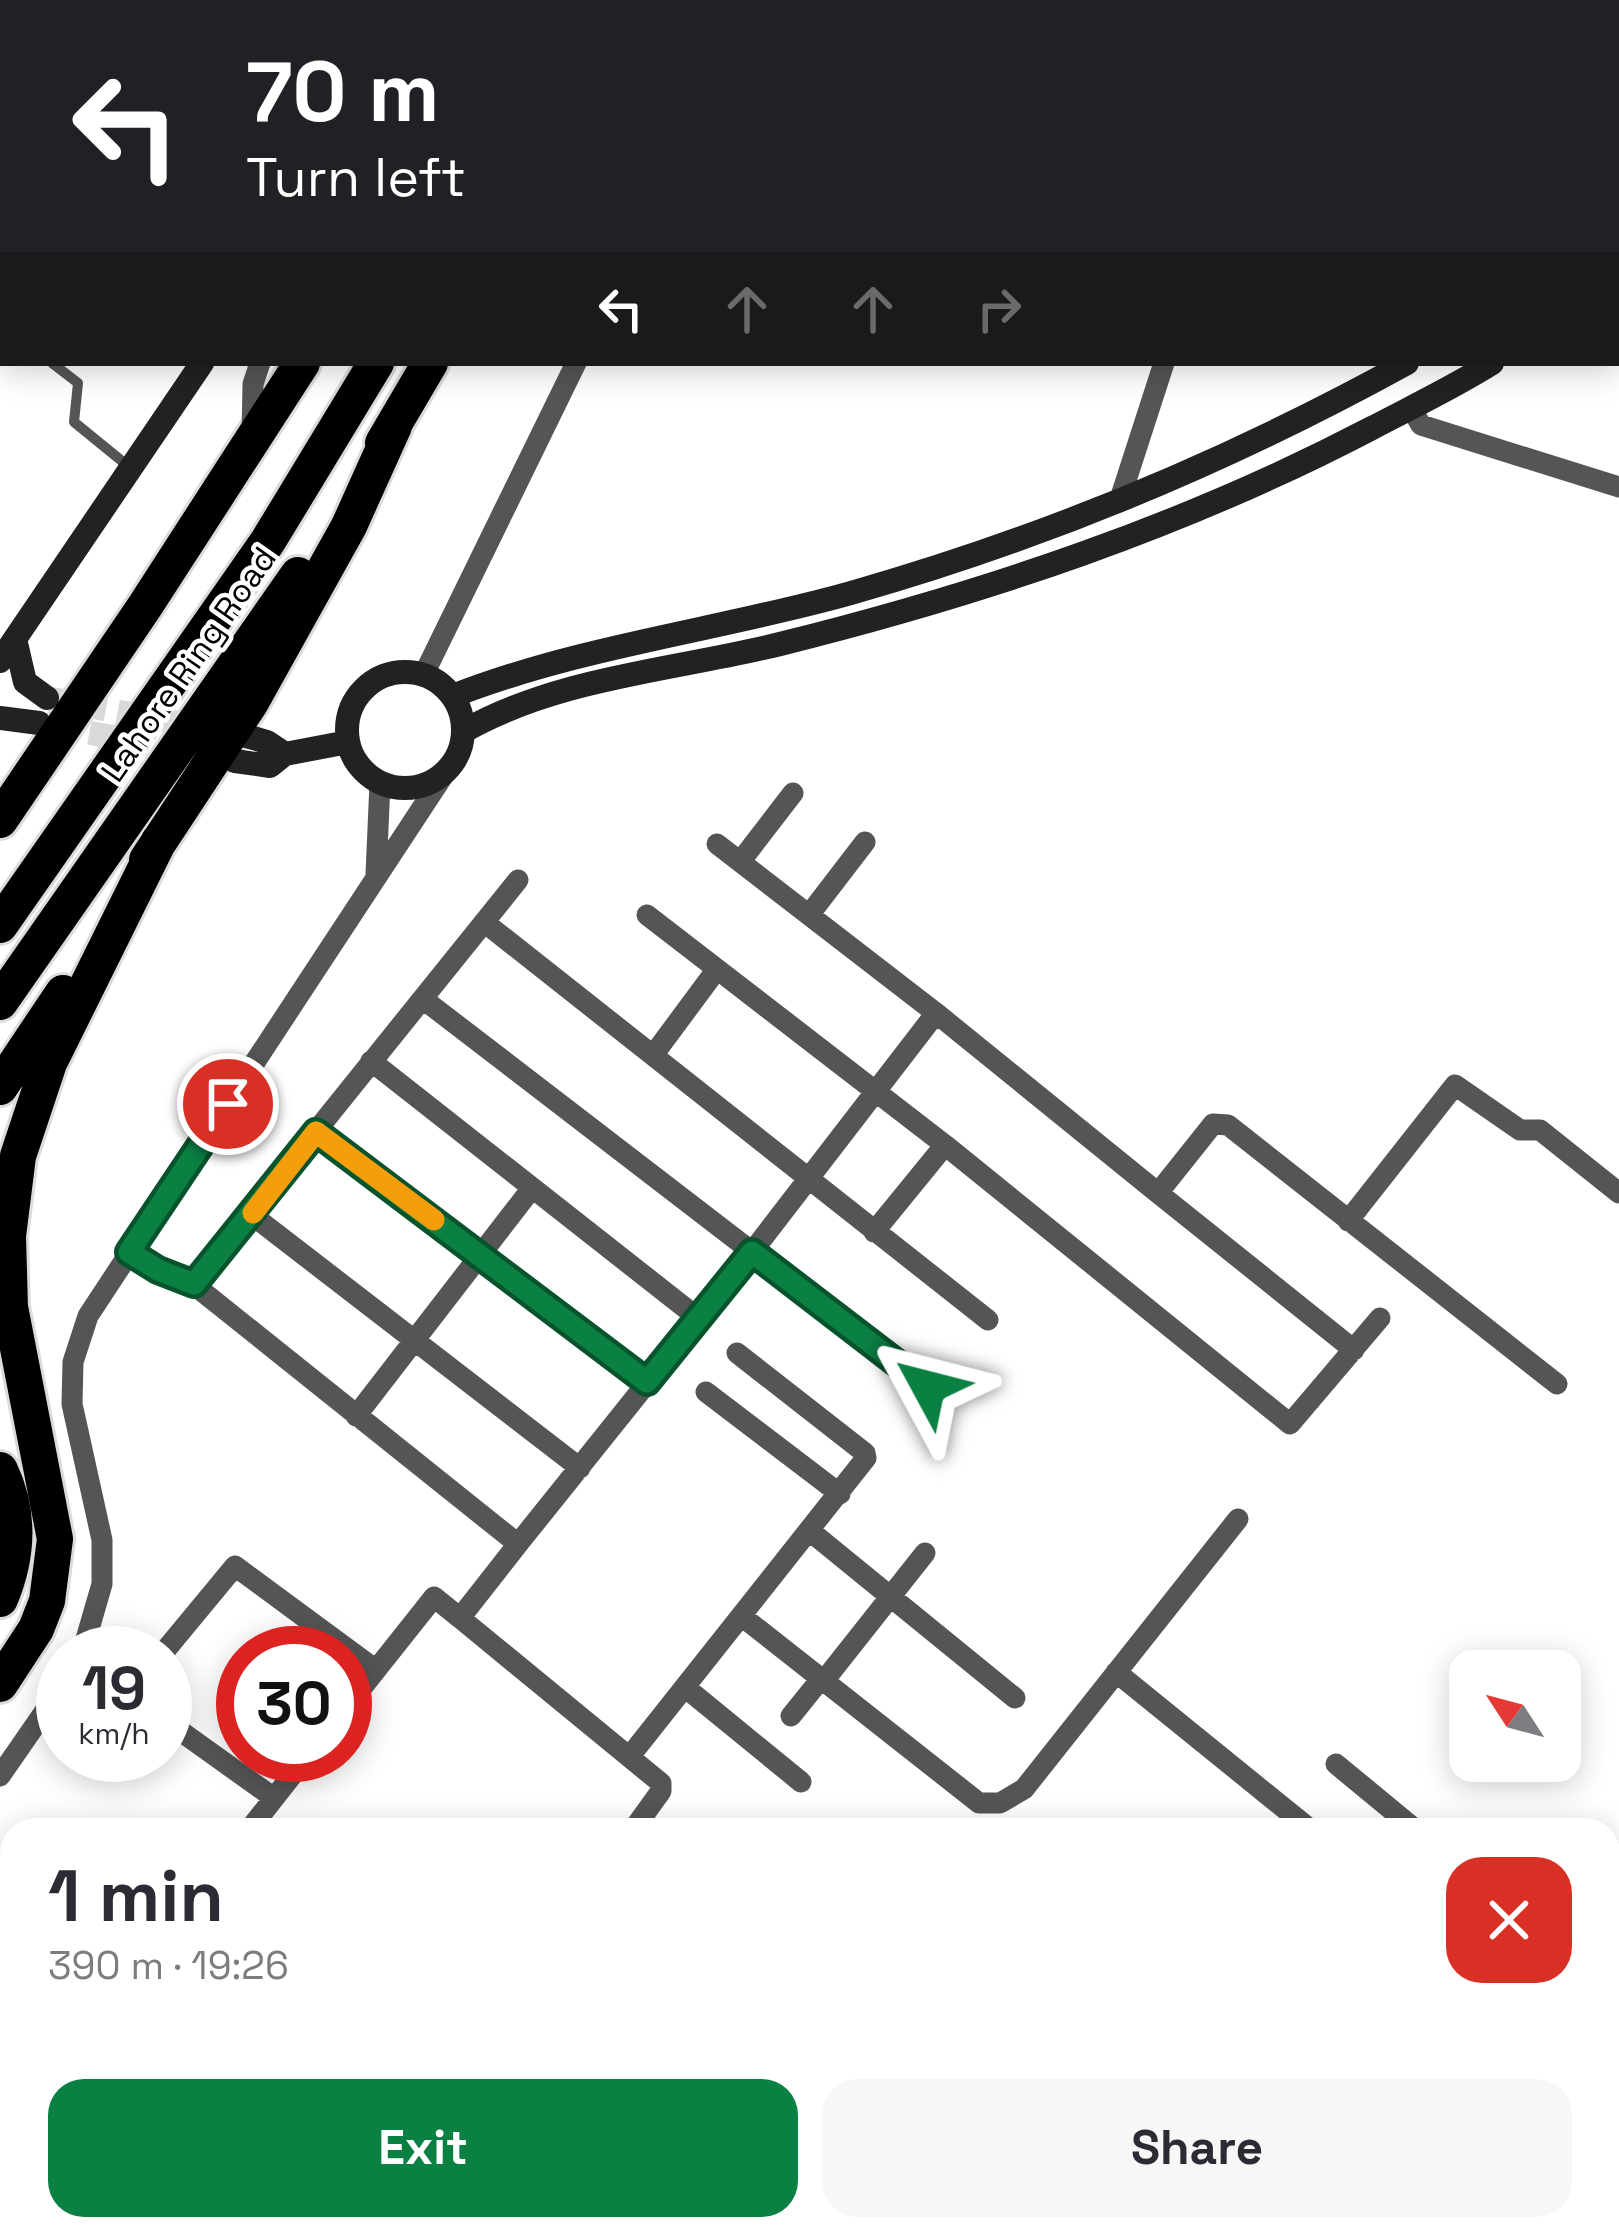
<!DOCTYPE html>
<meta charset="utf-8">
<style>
body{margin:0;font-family:"Space Grotesk",sans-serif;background:#f7f7f7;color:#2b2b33;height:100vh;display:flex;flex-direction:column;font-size:45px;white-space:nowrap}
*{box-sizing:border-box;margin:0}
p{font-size:39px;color:#7c7c81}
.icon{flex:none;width:66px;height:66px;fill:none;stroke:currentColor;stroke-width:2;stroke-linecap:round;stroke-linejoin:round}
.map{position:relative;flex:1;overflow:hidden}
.drawer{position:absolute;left:0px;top:1818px;width:1620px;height:423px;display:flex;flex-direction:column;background:#fff;border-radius:36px 36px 0 0;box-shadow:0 6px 30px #0003}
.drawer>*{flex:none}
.guide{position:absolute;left:0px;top:0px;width:1620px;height:366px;box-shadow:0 6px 30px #0003;background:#202124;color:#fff;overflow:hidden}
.needle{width:78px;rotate:306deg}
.controls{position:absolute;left:1449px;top:1650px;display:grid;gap:24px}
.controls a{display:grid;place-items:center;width:132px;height:132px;border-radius:24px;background:#fff;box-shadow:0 6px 30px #0003;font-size:60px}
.speed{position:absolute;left:36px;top:1626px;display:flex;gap:24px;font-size:60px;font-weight:700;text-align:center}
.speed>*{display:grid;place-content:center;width:156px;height:156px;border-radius:50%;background:#fff;box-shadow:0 6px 30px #0003;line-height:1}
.speed small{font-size:30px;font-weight:400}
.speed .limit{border:18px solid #d22;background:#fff;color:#111}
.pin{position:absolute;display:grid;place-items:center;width:102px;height:102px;color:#fff;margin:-51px;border:6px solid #fff;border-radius:50%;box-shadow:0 3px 12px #0007}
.me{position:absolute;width:132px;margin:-66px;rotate:308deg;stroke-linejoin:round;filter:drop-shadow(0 0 9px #0008)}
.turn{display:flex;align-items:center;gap:42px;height:252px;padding:0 48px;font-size:54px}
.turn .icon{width:156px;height:156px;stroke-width:2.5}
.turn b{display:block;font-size:84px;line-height:102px}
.lanes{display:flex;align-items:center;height:114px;padding:0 48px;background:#0003;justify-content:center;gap:60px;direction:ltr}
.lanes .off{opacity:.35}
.round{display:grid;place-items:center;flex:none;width:126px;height:126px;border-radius:36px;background:#f7f7f7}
.headline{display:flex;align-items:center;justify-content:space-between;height:204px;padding:0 48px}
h1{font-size:72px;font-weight:800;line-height:90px}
.button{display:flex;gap:24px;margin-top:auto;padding:24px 48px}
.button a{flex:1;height:138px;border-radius:36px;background:#0b8043;color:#fff;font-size:48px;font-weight:800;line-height:138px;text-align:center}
.button a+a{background:#f7f7f7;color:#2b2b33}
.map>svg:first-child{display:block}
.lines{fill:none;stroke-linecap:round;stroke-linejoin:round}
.secondary-tunnel{stroke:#d9d9d9;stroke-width:24;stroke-dasharray:24 12;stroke-linecap:butt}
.highway-casing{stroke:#dbdbdb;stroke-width:42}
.lane{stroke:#555;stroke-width:10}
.street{stroke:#555;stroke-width:21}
.secondary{stroke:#222;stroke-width:24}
.highway{stroke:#000;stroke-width:36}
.route-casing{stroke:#07532c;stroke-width:30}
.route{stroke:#0b8043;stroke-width:21}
.slow{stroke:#f59e0b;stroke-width:21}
.labels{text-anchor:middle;stroke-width:9;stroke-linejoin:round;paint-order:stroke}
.street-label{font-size:33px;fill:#000;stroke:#fff}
</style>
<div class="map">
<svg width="1619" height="2240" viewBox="0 0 1619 2240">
<rect width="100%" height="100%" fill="#fff"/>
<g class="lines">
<!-- secondary-tunnel -->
<path class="secondary-tunnel" d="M47,698L204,728
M54,726L185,751"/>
<!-- highway casing -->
<g class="highway-casing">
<path id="highway" d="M504,3L505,0
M564,3L565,0
M615,3L616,0
M383,443L430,363
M0,820L145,606L302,363
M147,860L251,702L349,526L394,426
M0,925L268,541L376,363
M0,1002L298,575
M0,1087L63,993
M0,1470C20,1512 18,1556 0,1599
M0,1684L36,1629L47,1601L55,1539L10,1307L8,1236L18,1156L49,1063L159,841
M0,2098L12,2105
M0,2164L12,2171
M117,2229L137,2240
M219,2229L239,2240"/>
</g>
<!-- lane -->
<path class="lane" d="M0,321L3,323
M52,363L78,383L74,422L128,466
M595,2240L604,2229"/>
<!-- street -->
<path class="street" d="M448,3L449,0
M746,3L747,0
M993,3L994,0
M1136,3L1137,0
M1283,3L1284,0
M1429,3L1430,0
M1616,3L1619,1
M1411,408L1421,425L1619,487
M252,435L253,384L260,363
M1119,502L1164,363
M424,674L576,363
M717,844L936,1013L1158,1193L1213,1124L1228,1125L1557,1384
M740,862L793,793
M376,874L380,783
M518,880L193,1284L518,1544L752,1252L936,1013
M647,915L717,969
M809,915L865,842
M484,922L988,1320
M423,999L928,1387
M654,1054L717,969L945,1145L1290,1424L1380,1318
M371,1061L698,1318
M316,1132L647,1382
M1158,1193L1354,1350
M252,1215L580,1468
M1348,1221L1455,1085L1520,1130H1540L1619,1193
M874,1232L945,1145
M129,1253L158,1270L193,1284
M706,1392L840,1494
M356,1416L532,1188
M810,1531L1015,1698
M460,1618L661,1783V1791L638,1823L639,1830
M744,1618L979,1803H1000L1024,1789L1238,1519
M82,1653L102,1584V1540L72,1404L73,1362L88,1316L445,773
M163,1653L235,1566L376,1670
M1116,1672L1311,1830
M823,1682L925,1553
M686,1688L801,1782
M345,1709L434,1597L460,1618L518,1544
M791,1716L820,1680
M165,1720L274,1798
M630,1756L866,1458L865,1453L737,1353
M1336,1764L1416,1830
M0,1776L63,1685
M249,1830L308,1755
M1608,1969L1619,1955
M0,2043L12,2051
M0,2206L12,2213
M39,2229L58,2240
M299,2229L318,2240
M822,2240L831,2229
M923,2240L931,2229
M1003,2240L1011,2229
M1149,2240L1158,2229
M1393,2240L1402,2229"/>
<!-- secondary -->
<path class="secondary" d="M410,3L411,0
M1617,240L1619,238
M1617,285L1619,283
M15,639L25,682L47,698
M0,661L202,363
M347 730a58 58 0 1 1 116 0a58 58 0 1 1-116 0Z
M453,696C580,646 720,630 851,593C1045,538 1231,460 1407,363
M0,718L39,723
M464,731C559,677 676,670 780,644C985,593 1185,526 1372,428C1412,407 1454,387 1492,363
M246,736L267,742L285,754
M235,761L270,766L285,754L348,742"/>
<!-- highway -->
<use href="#highway" class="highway"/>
</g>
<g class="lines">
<!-- route casing -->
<g class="route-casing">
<path id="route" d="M228,1104L129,1252L158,1270L194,1284L316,1132L647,1382L752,1252L928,1387"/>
</g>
<!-- route -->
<use href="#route" class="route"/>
<!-- slow -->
<path class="slow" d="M253,1213L316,1132L434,1220"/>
</g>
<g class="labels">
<!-- street labels -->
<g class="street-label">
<text transform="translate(188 664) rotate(-55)" y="12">Lahore Ring Road</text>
</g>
</g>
</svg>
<div class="controls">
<a><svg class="needle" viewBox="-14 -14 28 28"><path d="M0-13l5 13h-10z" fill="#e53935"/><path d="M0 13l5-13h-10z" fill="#7c7c81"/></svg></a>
</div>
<div class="speed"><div>19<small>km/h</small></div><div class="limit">30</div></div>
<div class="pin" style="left:228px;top:1104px;background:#d93025"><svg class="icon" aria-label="arrive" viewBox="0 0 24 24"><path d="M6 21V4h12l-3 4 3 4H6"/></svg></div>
<svg class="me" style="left:928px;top:1387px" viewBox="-20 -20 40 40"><path d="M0-17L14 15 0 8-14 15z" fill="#0b8043" stroke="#fff" stroke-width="4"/></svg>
<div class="guide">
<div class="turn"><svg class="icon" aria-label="left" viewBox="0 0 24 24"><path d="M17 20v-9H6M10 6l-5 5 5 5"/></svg><div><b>70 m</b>Turn left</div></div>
<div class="lanes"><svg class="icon" aria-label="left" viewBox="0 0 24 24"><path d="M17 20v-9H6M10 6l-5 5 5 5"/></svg><svg class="icon off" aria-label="ahead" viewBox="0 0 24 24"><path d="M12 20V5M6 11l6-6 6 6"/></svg><svg class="icon off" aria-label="ahead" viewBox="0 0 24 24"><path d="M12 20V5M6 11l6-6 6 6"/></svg><svg class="icon off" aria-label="right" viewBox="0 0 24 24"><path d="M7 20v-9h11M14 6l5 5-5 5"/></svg></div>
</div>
<section class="drawer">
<div class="headline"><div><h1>1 min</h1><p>390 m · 19:26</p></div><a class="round" style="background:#d93025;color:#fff"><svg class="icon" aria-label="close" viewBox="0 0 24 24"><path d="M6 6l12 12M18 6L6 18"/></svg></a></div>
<div class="button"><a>Exit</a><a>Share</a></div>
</section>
</div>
